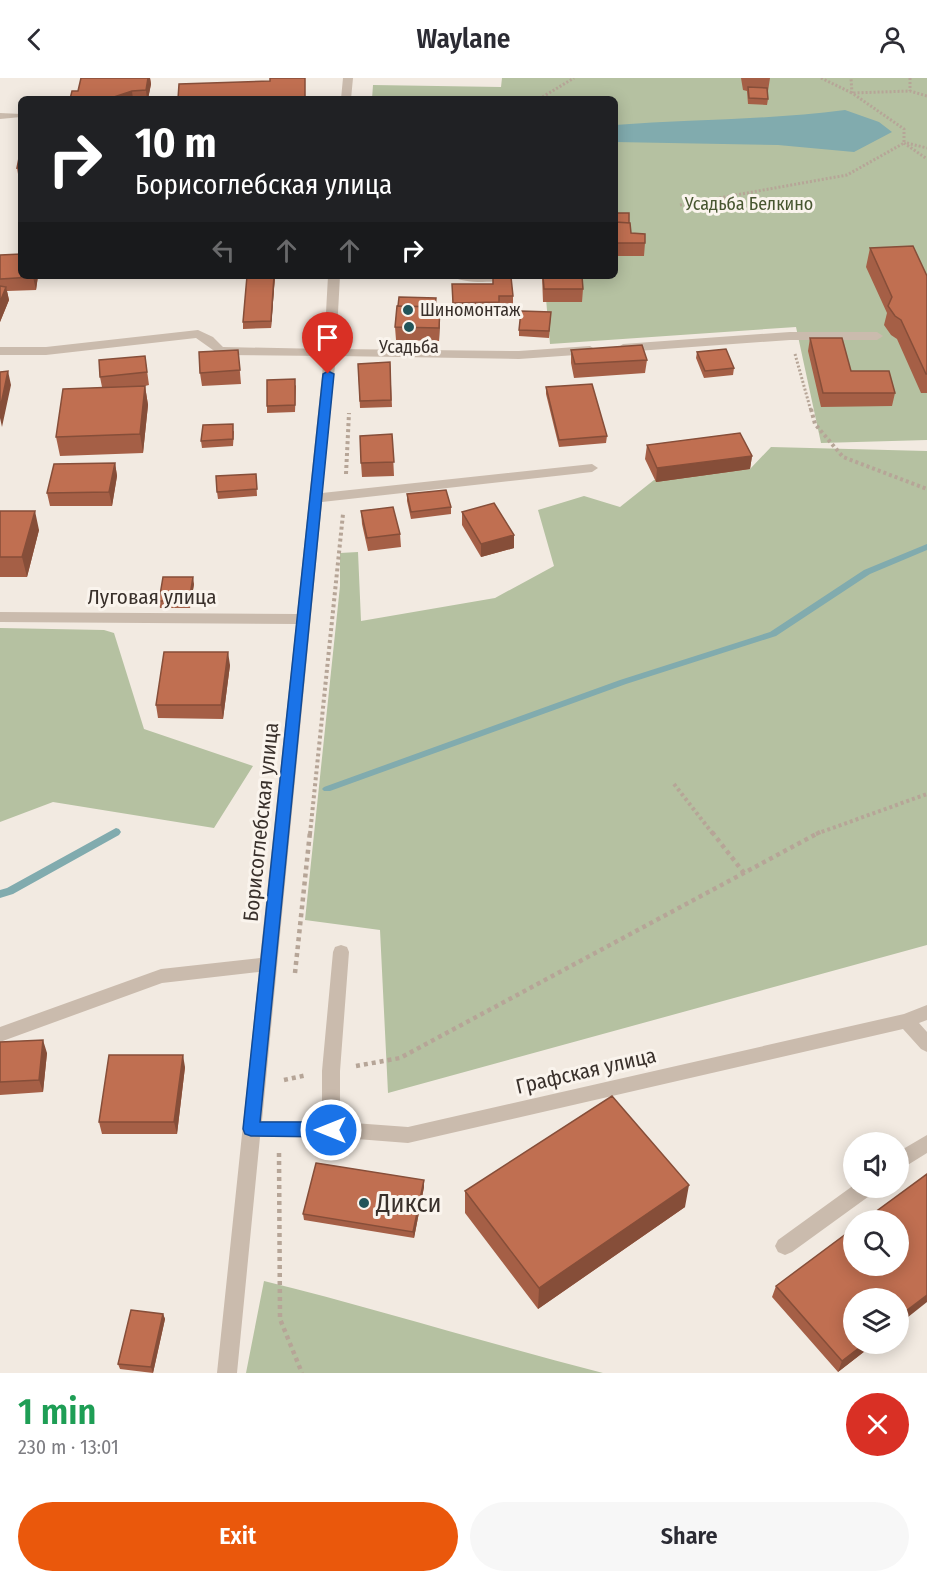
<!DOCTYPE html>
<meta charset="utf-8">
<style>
body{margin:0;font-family:"Fira Sans Condensed",sans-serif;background:#f7f7f7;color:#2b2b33;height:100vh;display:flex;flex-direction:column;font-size:22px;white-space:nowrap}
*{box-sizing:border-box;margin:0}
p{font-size:20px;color:#7c7c81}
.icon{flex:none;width:33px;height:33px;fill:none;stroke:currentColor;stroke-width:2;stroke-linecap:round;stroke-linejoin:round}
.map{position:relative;height:1295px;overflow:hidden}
.panel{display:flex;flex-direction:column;background:#fff;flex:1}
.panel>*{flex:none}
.guide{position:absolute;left:18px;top:18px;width:600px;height:183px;border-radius:9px;box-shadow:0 3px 15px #0003;background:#202124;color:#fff;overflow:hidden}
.buttons{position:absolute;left:843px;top:1054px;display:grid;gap:12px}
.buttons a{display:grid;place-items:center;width:66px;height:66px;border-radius:50%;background:#fff;box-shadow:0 3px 15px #0003;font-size:30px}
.pin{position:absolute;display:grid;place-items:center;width:51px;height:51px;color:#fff;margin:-62px -26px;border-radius:50% 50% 50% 0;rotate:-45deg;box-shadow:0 0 6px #0007}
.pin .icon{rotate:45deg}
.me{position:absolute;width:66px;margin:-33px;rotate:270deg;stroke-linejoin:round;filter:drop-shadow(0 0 4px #0008)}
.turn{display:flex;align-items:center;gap:21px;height:126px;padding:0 18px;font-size:27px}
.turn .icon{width:78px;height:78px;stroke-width:2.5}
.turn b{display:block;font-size:42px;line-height:51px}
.lanes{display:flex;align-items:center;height:57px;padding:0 18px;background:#0003;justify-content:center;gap:30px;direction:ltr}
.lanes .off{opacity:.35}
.round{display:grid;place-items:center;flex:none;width:63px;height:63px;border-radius:32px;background:#f7f7f7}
.head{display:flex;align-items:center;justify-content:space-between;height:102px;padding:0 18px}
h1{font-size:36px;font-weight:600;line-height:45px;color:#1e9e55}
.action{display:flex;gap:12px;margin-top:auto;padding:12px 18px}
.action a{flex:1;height:69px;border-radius:36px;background:#ea580c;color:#fff;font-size:24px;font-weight:600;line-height:69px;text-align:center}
.action a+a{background:#f7f7f7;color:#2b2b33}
header{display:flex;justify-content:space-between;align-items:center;height:78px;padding:0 18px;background:#fff;font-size:27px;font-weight:600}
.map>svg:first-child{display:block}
.green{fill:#b5c1a1}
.water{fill:#81abae}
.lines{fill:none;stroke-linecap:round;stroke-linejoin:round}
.stream{fill:#81abae;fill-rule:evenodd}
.path-far2{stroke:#b6a597;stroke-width:3;stroke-dasharray:2 2;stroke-linecap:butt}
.path-far1{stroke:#b6a597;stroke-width:4;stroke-dasharray:3 3;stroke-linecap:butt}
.path{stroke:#b6a597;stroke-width:4.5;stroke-dasharray:4 4;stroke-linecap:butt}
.minor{fill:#cabbad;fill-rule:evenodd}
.wall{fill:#a55f46}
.shaded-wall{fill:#864e39}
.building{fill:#c06f51;stroke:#864e39;stroke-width:1.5}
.route{fill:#1a73e8;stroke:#114b97;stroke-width:1.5}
.poi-dot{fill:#225459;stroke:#faf4ed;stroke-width:2}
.labels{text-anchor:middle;stroke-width:6;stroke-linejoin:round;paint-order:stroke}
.far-park-label{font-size:18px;fill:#475630;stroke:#faf4ed}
.far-poi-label{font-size:18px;fill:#39302b;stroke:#faf4ed;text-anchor:start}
.street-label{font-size:21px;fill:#39302b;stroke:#faf4ed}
.near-poi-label{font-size:26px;fill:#39302b;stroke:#faf4ed;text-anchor:start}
</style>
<header><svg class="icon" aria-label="back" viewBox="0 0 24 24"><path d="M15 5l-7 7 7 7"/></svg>Waylane<svg class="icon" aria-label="person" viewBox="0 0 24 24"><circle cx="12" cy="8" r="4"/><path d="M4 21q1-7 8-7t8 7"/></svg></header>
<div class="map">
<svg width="927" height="1295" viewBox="0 0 927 1295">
<rect width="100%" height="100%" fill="#f2eae1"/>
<!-- green -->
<path class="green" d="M502,0H927V362L821,365L796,249L550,266L544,198H615V21H372L373,7L501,9Z
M771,369L927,373V867L388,1015L380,852L305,842L340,508V475L358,474L361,543L495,520L554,488L538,432L584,418L620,429L654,402L750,391Z
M0,550L104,552L114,555L144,651L253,688L214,750L53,724L0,744Z
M264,1203C378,1231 489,1266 603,1295H246Z"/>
<!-- water -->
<path class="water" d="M845,32L879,44L892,54L854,74L778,67L615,64V47C692,41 769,42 845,32Z"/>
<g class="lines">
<!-- stream -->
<path class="stream" d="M927,466V472L870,496L776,558L626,606L330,713H324L322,711L324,709L620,602L770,554L864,492Z
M116,750L119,751L121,754L119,757L13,816L0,820V812L7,810Z"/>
<!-- path-far2 -->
<path class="path-far2" d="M821,0L852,15L910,13L927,18
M910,0V13
M539,21L574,0
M904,65L927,81
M907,65L927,70
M680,127L847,97L904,65V51L852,15L851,0
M795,276L811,333"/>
<!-- path-far1 -->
<path class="path-far1" d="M811,331L815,346L843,379L927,411
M346,396L349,335
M674,706L713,756
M310,756L343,436
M816,756L927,716"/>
<!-- path -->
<path class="path" d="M712,754L744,795
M295,895L310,754
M356,988L400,980L820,754
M284,1002L307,997
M279,1075L280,1241L302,1295"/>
<!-- minor -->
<path class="minor" d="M343,0H353L351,21H341Z
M0,35L21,36V39L0,41Z
M328,198H340L336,271L519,273L590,268L596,272L590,276L519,281L336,278L322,415L592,386L598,390L592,394L322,424L262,1043H322V993L333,874L335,869L341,867L347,869L349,874L340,993V1044L408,1049L904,936L927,927V942L919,945L927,954V974L921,971L903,951L408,1065L331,1059H260L237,1295H217L259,894L162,905L0,964V949L161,891L260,880L296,546L0,544V534L297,536L324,278L220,277L196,260L46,277H0V269H46L198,252L213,259L223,269L324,271Z
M452,198H514C503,206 462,206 452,198Z
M790,254H877L883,258L877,262H790L623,274L617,270L623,266Z
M927,1057V1075L898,1093V1074Z
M854,1107V1110H874L872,1116L792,1174L785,1177L778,1174L775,1168L778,1162Z"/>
</g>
<!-- wall -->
<path class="wall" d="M81,0H150L151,6L148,21H70L78,13Z
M741,0H770L768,13H767L768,21L767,27L748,26L747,13L743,12Z
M615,73L617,85L616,98H615Z
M21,80V96H18L17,90Z
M615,135L631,155L645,165L644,178H615Z
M870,170L927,198V315H921L897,261L891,257L884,247L887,235L866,189Z
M0,177L38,198L36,212L7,213L9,222L0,244Z
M247,198H275L271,250L243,251V244Z
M542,198H582L583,211L582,224H543Z
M493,199L513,218V231H499V237L453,238L452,206H493Z
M436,229L440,242L439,263L396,262L395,249Z
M551,234L549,260L519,258V252Z
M810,260L851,293L895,315L892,328L821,329L808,273Z
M238,272L241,306L202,308L200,295Z
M571,272L647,282L645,295L574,300L571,285Z
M697,274L734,290L733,297L704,300L696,280Z
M145,278L149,307L145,308L148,327L143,375L60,378L56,359L102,309L100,299Z
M390,284L392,329L360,330L358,286Z
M296,307L295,334L267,335V328Z
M546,309L607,358L606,365L559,369L546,316Z
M234,353L233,368L202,370L201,363Z
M392,356L394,398L362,399L361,385Z
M647,367L752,378L750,391L656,404L645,381Z
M115,385L117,398L112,428H50L47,415Z
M256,396L257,418L218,421L217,414Z
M407,416L451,429V436L411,441L407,423Z
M0,433L39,452L27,499H0Z
M361,433L400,456L401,469L368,473L362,446Z
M462,434L514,470L481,479L462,447Z
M194,506L190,530H160L159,523Z
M230,587L223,641L158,640L156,627Z
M0,964L47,975L43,1014L0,1017Z
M185,989L177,1056H102L99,1044Z
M424,1102V1109L414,1160L304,1142L303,1136Z
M465,1113L685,1129L538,1231L465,1135Z
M776,1208L854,1266H874L838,1294L772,1219Z
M163,1236L165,1241L153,1295L120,1291L118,1286Z"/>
<!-- shaded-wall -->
<path class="shaded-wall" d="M148,0H150L151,6L148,21H147L146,12Z
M132,13L133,21H108Z
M34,198H38L36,212L33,199Z
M274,198H275L271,250V243Z
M6,209L9,222L0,244V224Z
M440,229V242L439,263V250Z
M8,293L11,307L2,349L0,340V331Z
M145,308L148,327L143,375L140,356Z
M752,378L750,391L656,404L657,390Z
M115,385L117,398L112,428L109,414Z
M35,433L39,452L27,499L22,479Z
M514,457V470L481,479V466Z
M193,499L194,506L190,530L189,523Z
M228,574L230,587L223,641L221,627Z
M43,962L47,975L43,1014L39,1002Z
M183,977L185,989L177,1056L174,1044Z
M424,1102V1109L414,1160L413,1154Z
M689,1107L685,1129L538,1231L539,1210Z
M927,1217V1224L898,1247V1239Z
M163,1236L165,1241L153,1295L151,1289Z
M864,1266H874L838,1294L842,1283Z"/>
<!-- building -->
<path class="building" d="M81,0H148L146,12L132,13L108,21H70L72,13H78Z
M270,0H305V21H178L179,6L270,3Z
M748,9L767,10L768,21L749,20Z
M615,73H616L617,85H615Z
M19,80H21V89L17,90Z
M615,135H629V145L615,144Z
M615,144L630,145L631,155L645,156V165H615Z
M913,168L927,198V296H926L901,242L895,238L888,228L892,219L870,170Z
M21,176V198H34L33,199L0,201V177Z
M247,198H274L271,243L243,244Z
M543,198H582L583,211H544Z
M493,199H511L513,218H499V224L453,225L452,206H493Z
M0,208L6,209L0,224Z
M399,219L436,220L435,229L398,228Z
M397,228L440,229L439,250L395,249Z
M521,233L551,234L549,253L519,252Z
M810,260H842L851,293H889L895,315H823Z
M642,267L647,282L575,286L571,272Z
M726,271L734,290L705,293L697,274Z
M238,272L240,292L200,295L199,274Z
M145,278L147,294L100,299L99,282Z
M390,284L391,322L360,323L358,286Z
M8,293L0,331V294Z
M295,301V327L267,328V302Z
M592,306L607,358L559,362L546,309Z
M145,308L140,356L56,359L63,311Z
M233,346V361L201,363L203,347Z
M740,355L752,378L657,390L647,367Z
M392,356L394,384L361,385L360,358Z
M115,385L109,414L47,415L54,386Z
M256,396L257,411L217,414L216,398Z
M446,412L451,429L411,434L407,416Z
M494,425L514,457L481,466L462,434Z
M393,429L400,456L367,460L361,433Z
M0,433H35L22,479H0Z
M163,499H193L189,523H159Z
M164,574H228L221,627H156Z
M43,962L39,1002L0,1004V964Z
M109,977H183L174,1044H99Z
M612,1018L689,1107L539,1210L465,1113Z
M316,1085L424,1102L413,1154L303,1136Z
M927,1096V1217L898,1239V1221H854V1266H864L842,1283L776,1208L854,1150V1188H898V1143H863Z
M131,1232L163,1236L151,1289L118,1286Z"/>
<!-- route -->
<path class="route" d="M328,293L334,296L260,1044H331L337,1046L339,1052L337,1057L331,1059L251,1058L245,1056L243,1051L323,296Z"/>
<!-- markers -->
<g class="poi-dot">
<circle cx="408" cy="232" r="6"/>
<circle cx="409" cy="249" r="6"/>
<circle cx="364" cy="1125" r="6"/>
</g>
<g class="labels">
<!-- far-park labels -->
<g class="far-park-label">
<text x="749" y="132">Усадьба Белкино</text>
</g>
<!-- far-poi labels -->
<g class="far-poi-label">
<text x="420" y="238">Шиномонтаж</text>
<text x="409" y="275" text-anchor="middle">Усадьба</text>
</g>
<!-- street labels -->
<g class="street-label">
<text x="152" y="526">Луговая улица</text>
<text transform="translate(261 744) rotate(-84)" y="7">Борисоглебская улица</text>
<text transform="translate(586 993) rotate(-13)" y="7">Графская улица</text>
</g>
<!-- near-poi labels -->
<g class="near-poi-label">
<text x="376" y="1134">Дикси</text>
</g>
</g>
</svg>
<div class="buttons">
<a><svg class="icon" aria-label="sound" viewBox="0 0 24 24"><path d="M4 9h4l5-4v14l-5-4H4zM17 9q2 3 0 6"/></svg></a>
<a><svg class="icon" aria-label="search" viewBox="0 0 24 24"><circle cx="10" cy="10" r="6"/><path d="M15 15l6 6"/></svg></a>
<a><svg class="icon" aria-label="layers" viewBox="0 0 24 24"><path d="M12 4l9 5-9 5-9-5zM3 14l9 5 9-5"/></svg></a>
</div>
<div class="pin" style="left:328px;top:296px;background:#d93025"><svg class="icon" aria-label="arrive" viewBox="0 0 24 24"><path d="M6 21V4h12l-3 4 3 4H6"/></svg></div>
<svg class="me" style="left:331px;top:1052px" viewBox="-20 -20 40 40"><circle r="17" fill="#1a73e8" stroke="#fff" stroke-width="3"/><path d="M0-11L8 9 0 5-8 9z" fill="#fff"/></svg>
<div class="guide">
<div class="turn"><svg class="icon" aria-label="right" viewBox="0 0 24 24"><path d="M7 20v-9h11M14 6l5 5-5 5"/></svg><div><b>10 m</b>Борисоглебская улица</div></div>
<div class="lanes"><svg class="icon off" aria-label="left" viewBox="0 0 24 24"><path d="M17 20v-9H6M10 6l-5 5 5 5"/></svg><svg class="icon off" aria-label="ahead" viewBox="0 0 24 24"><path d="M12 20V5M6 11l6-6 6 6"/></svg><svg class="icon off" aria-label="ahead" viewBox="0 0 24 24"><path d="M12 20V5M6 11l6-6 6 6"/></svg><svg class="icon" aria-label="right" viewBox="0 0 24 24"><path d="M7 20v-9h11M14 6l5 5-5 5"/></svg></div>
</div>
</div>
<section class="panel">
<div class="head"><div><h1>1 min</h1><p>230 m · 13:01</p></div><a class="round" style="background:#d93025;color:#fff"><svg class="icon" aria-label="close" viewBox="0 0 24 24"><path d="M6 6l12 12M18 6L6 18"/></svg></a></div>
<div class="action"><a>Exit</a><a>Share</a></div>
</section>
